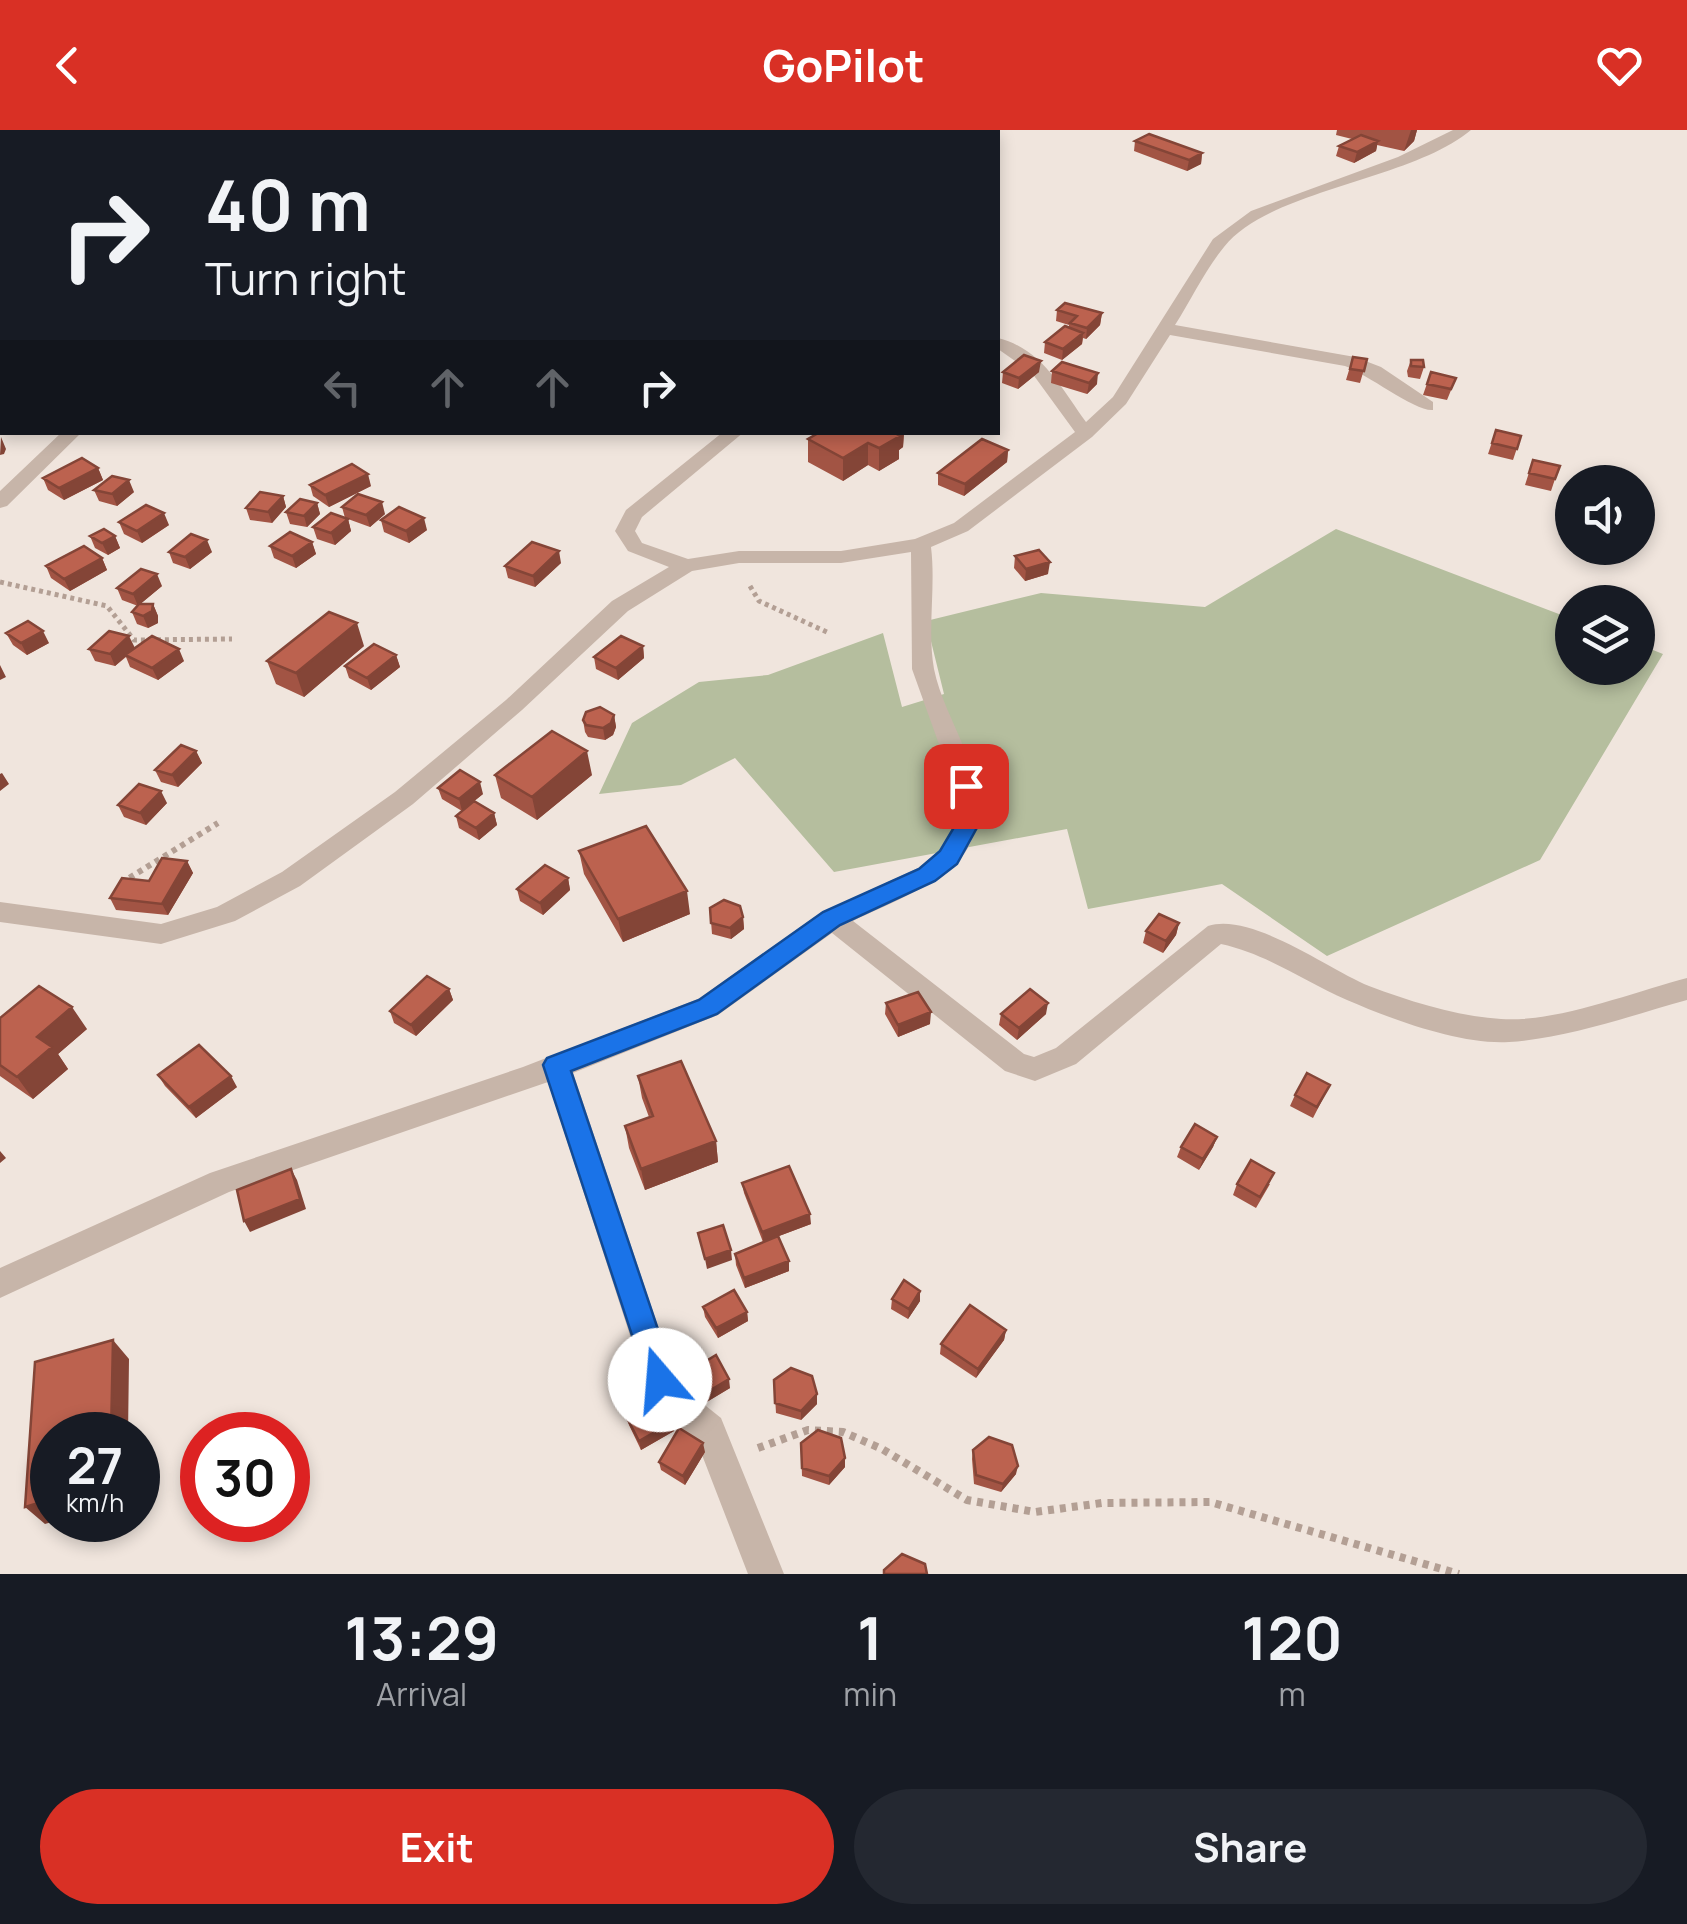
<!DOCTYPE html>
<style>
body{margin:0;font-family:Manrope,sans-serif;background:#242831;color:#f1f3f6;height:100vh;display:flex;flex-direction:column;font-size:38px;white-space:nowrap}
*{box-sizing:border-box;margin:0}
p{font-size:32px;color:#9ea1a6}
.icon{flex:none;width:55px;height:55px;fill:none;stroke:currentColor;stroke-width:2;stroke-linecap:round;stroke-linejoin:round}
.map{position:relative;height:1444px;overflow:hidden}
.side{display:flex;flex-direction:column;background:#171b24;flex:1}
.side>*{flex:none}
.hud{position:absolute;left:0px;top:0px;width:1000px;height:305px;box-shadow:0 5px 15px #0003;background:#171b24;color:#f1f3f6;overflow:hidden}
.controls{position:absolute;left:1555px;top:335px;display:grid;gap:20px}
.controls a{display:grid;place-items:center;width:100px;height:100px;border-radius:50%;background:#171b24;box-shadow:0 5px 15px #0003;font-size:50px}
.speed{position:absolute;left:30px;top:1282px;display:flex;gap:20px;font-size:50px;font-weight:700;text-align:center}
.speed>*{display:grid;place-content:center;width:130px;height:130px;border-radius:50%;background:#171b24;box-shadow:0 5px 15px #0003;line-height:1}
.speed small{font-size:25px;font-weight:400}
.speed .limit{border:15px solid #d22;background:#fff;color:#111}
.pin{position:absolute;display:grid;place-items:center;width:85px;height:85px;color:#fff;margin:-42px;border-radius:20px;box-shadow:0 5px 15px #0006}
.me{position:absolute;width:110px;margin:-55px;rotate:342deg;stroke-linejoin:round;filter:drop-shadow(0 0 8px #0008)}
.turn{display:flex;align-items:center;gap:35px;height:210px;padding:0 40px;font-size:45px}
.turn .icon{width:130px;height:130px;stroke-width:2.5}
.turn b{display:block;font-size:70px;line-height:85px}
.lanes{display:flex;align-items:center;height:95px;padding:0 40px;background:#0003;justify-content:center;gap:50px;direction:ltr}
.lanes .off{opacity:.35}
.eta{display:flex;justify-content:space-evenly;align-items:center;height:170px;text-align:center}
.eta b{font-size:60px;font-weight:700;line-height:70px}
.action{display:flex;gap:20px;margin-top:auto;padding:20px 40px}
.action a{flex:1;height:115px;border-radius:60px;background:#d93025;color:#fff;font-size:40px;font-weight:700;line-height:115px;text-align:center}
.action a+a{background:#242831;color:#f1f3f6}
header{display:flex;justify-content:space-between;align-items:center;height:130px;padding:0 40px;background:#d93025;color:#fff;font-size:45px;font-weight:700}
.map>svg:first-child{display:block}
.green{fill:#b5be9e}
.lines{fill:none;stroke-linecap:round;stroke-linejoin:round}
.path-far2{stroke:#b39f94;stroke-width:5;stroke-dasharray:4 4;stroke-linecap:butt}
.path-far1{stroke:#b39f94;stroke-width:6;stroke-dasharray:5 5;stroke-linecap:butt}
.path{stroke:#b39f94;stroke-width:8;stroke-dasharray:6 6;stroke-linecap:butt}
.minor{fill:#c7b5a9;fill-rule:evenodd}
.wall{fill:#a25444}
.shaded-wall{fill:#844537}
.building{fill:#bc624f;stroke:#844537;stroke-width:2.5}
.route{fill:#1a73e8;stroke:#114b97;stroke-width:2.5}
</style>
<header><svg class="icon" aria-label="back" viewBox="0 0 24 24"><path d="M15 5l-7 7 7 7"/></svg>GoPilot<svg class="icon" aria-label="heart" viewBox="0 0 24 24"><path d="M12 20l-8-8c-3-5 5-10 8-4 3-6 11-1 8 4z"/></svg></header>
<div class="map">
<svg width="1687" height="1444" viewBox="0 0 1687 1444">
<rect width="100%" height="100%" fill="#f0e5dd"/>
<!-- green -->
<path class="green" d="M1336,399L1572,489V538H1638V514L1663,524L1540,730L1327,826L1222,754L1088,779L1067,699L834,742L735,628L681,655L599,664L632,593L699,552L768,545L883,503L902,577L944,564L926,491L1041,463L1205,477Z"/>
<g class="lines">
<!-- path-far2 -->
<path class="path-far2" d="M0,452L107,476L134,510L232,509
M750,456L759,471L829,503"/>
<!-- path-far1 -->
<path class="path-far1" d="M121,753L218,693"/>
<!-- path -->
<path class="path" d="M758,1318L808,1300L843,1302L882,1319L967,1370L1035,1382L1102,1373L1210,1372L1459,1444"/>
<!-- minor -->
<path class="minor" d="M1453,0H1471C1410,51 1270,59 1224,117C1205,140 1191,170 1175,195L1355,227L1381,237L1433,272V280C1416,282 1367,244 1345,236L1170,205L1126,274L1092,307L968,401L931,417C936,457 927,500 934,539C939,565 954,593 964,618C1007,732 942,749 853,791L1024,924L1034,927L1056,918L1208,796C1252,782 1328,839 1369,856C1412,872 1456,886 1501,889C1556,893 1633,862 1687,848V870C1629,886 1569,908 1509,912C1460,915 1391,889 1347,870C1304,851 1267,824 1221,814L1076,934L1035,951L1005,941L832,803L718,885L573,943L673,1241L691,1264L721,1288L784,1444H748L697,1312L667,1288L648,1261L548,952L229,1062L0,1168V1138L210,1043L523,937L698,869L823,782L918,738L940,720L955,694L954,656L912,539L911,422L841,433H739L692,441L628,481L522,580L413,674L300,756L235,791L161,814L0,792V772L161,794L217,777L282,742L395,662L506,570L612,471L669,437L628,421L615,401L626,380L723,302H744L642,387L635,401L642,413L688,429L739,421H841L915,409L954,393L1075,302L1032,243L998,219V208C1042,219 1061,258 1086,292L1113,267L1213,109L1251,81L1398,27Z
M62,302H82L7,376L0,378V361Z"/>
</g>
<!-- wall -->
<path class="wall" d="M1337,0H1417L1414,11L1404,21L1377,15L1376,21L1354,33L1336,26L1339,16L1352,9L1336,5Z
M1135,11L1202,23L1201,34L1187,41L1134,21Z
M1057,180L1102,183L1100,195L1086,209L1083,208L1082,214L1062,230L1044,223L1045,212L1069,198V195L1056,191Z
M1353,227L1367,229L1360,253L1346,250Z
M1411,230L1424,237L1420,249L1408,247L1407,241Z
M1052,241L1097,254L1087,264L1051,253Z
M1003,242H1039L1018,259L1002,253Z
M1431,242L1456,248L1447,270L1423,265Z
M1496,300L1521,306L1513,330L1488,324Z
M820,302H904L903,317L899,320V329L879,341L868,335L843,351L808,332V309Z
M1008,320L1007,332L964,366L938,355V343Z
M1533,330L1555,349L1551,361L1525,355Z
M98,338L103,350L64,370L48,360L43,348Z
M310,355L371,356L329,377L313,366Z
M94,360L134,362L117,376L99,371Z
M283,366L286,377L272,393L250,390L246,378Z
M317,373L320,384L307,397L290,394L286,382Z
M342,377L385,384L370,397L348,389L351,401L335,415L317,409L313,397L345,388Z
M381,390L427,400L409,413L384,402Z
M119,392L169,395L142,413L124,404Z
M90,406H115L120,418L108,425L95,418Z
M312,412L316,424L296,438L274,428L270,416Z
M169,422H212L190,439L173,433Z
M1015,426L1048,444L1025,451L1014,438Z
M102,428L107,440L70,461L51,448L46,436Z
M561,433L535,457L508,448L505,436Z
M162,456L140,474H153L158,486V493L148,498L137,494L132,482L138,476L122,470L117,458Z
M6,503L49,513L27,525L13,515Z
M364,516L304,567L276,554L267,531Z
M643,516L644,528L618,550L596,539L594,527Z
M135,518L184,531L158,550L130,537L126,527L115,536L95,531L89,519Z
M396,525L400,537L371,560L349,548L345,536Z
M614,585L616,597L613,605L605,610L588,607L585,602L583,590Z
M196,621L202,633L178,657L161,652L155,640Z
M495,645H592L537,690L501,668Z
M438,658L483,664L474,671L494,683L497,695L479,710L459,698L456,686L462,681L442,669Z
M167,673L146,695L124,687L118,675Z
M579,721L690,784L623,812L584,744Z
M187,731L193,743L168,785L116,780L110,768L149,751Z
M568,748L570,760L543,785L520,771L517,759Z
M710,778L743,787L744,799L731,809L712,804Z
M1179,793L1176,805L1163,823L1143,813L1146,801Z
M449,859L453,870L416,906L394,893L390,881Z
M886,873L930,894L898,907L885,884Z
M1001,884H1046L1017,910L999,895Z
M0,888L87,899L58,924L68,939L33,969L0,946Z
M158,945L237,957L196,988L165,956Z
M638,946L716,1011L718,1032L645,1060L629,1018L625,996L649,987L642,968Z
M1330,955L1313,988L1290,976L1295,965Z
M1217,1007L1213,1017L1199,1040L1177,1027L1181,1017Z
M742,1053L811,1094L779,1106L789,1141L745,1158L736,1135L735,1124L763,1112L744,1063Z
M1237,1054H1270L1256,1078L1233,1065Z
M920,1161V1171L908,1189L891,1179L892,1169Z
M703,1177L747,1182L748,1191L718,1208L705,1187Z
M1006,1200L1004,1210L976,1248L940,1224L941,1214Z
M685,1244L730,1258L700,1276L687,1254Z
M774,1250L817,1274L801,1290L776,1283Z
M626,1286L674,1301L641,1320L629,1295Z
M801,1313L845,1328V1337L829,1355L802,1346Z
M973,1320L1016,1344L1001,1362L974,1354L972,1329Z
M705,1322L685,1355L661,1340L659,1332Z"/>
<!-- shaded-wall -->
<path class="shaded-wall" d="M1411,0H1417L1414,11L1404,21Z
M1378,11L1376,21L1354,33L1357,22Z
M1202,23L1201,34L1187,41L1189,30Z
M2,183V199L0,201V185Z
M1102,183L1100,195L1086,209L1087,198Z
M1083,203L1082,214L1062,230L1063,219Z
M1041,231L1039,242L1018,259L1019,248Z
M1098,243L1097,254L1087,264L1089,253Z
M892,302H904L903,317L899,320V329L879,341V318Z
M1,307L6,319L4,324L0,325Z
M868,313V335L843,351V328Z
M1008,320L1007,332L964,366L965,354Z
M98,338L103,350L64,370L59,358Z
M368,344L371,356L329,377L325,365Z
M129,350L134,362L117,376L112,364Z
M283,366L286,377L272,393L268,382Z
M382,372L385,384L370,397L366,385Z
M317,373L320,384L307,397L304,386Z
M164,383L169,395L142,413L137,401Z
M424,388L427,400L409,413L406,401Z
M348,389L351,401L335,415L331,403Z
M115,406L120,418L108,425L102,413Z
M207,410L212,422L190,439L185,427Z
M312,412L316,424L296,438L292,426Z
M559,421L561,433L535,457L533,446Z
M102,428L107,440L70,461L64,449Z
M1050,432L1048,444L1025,451L1026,439Z
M157,444L162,456L138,476L133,464Z
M153,474L158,486V493L148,498L143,486Z
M357,493L364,516L304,567L296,543Z
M43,501L49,513L27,525L21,513Z
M129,506L135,518L115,536L110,524Z
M643,516L644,528L618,550L616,538Z
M179,519L184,531L158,550L152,538Z
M396,525L400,537L371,560L367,548Z
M0,535L6,547L0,550Z
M614,585L616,597L613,605L605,610L603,598Z
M196,621L202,633L178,657L172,645Z
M587,621L592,645L537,690L532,667Z
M2,643L9,654L0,661V644Z
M480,652L483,664L462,681L459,669Z
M161,661L167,673L146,695L140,683Z
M494,683L497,695L479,710L476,698Z
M187,731L193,743L168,785L162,774Z
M568,748L570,760L543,785L540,773Z
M687,761L690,784L623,812L618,789Z
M743,787L744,799L731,809L730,798Z
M1179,793L1176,805L1163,823L1166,811Z
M449,859L453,870L416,906L411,895Z
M1048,873L1046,884L1017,910L1019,898Z
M72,877L87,899L58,924L68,939L33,969L17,947L37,907Z
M931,882L930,894L898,907V895Z
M231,946L237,957L196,988L189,977Z
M1217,1007L1213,1017L1199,1040L1203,1029Z
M716,1011L718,1032L645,1060L641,1039Z
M0,1021L6,1028L0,1033Z
M291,1039L297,1050L306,1079L250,1102L244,1091Z
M810,1084L811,1094L763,1112L762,1102Z
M731,1120L732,1130L707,1139L705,1129Z
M789,1131V1141L745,1158L744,1148Z
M920,1161V1171L908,1189L909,1179Z
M747,1182L748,1191L718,1208L716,1198Z
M1006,1200L1004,1210L976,1248L978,1239Z
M113,1210L129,1229L128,1305H111Z
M729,1249L730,1258L700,1276L699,1267Z
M817,1264V1274L801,1290V1281Z
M672,1292L674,1301L641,1320L639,1311Z
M703,1313L705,1322L685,1355L683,1346Z
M845,1328V1337L829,1355V1346Z
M1018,1336L1016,1344L1001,1362L1003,1354Z
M52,1369V1390H58L45,1394L25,1377Z"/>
<!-- building -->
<path class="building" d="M637,0H643L652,2H632Z
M1149,4L1202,23L1189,30L1135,11Z
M1361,5L1378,11L1357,22L1339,16Z
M2,168V183L0,185V170Z
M1065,173L1102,183L1087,198L1070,193L1077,186L1057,180Z
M1065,196L1083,203L1063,219L1045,212Z
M1024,225L1041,231L1019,248L1003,242Z
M1353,227L1367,229L1364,241L1350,239Z
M1411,230H1423L1424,237L1411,236Z
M1062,232L1098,243L1089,253L1052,241Z
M1431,242L1456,248L1451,259L1427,254Z
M2,254V273L0,275V255Z
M1496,300L1521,306L1517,319L1492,313Z
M820,302H893L900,306L879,318L868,313L843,328L808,309Z
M982,309L1008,320L965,354L938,343Z
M82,328L98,338L59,358L43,348Z
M1533,330L1560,336L1555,349L1529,343Z
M352,334L368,344L325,365L310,355Z
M112,346L129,350L112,364L94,360Z
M260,362L283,366L268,382L246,378Z
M358,364L382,372L366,385L342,377Z
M300,369L317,373L304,386L286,382Z
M146,375L164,383L137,401L119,392Z
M399,377L424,388L406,401L381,390Z
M331,383L348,389L331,403L313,397Z
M104,399L115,406L102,413L90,406Z
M290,402L312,412L292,426L270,416Z
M191,404L207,410L185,427L169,422Z
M532,412L559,421L533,446L505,436Z
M84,416L102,428L64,449L46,436Z
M1039,420L1050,432L1026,439L1015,426Z
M141,439L157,444L133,464L117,458Z
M139,474H153L152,481L143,486L132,482Z
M329,482L357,493L296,543L267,531Z
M28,491L43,501L21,513L6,503Z
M109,501L129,506L110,524L89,519Z
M152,506L179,519L152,538L125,525Z
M621,506L643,516L616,538L594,527Z
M374,514L396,525L367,548L345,536Z
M600,577L614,585L611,593L603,598L586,595L583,590L586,582Z
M552,601L587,621L532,667L495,645Z
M181,615L196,621L172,645L155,640Z
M460,640L480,652L459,669L438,658Z
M139,654L161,661L140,683L118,675Z
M474,671L494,683L476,698L456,686Z
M646,696L687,761L618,789L579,721Z
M162,728L187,731L162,774L110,768L122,748L149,751Z
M545,735L568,748L540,773L517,759Z
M724,770L740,776L743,787L730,798L711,793L710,778Z
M1159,784L1179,793L1166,811L1146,801Z
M427,846L449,859L411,895L390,881Z
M39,856L72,877L37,907L52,917L17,947L0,935V888Z
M1030,859L1048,873L1019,898L1001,884Z
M918,862L931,882L898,895L886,873Z
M199,915L231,946L189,977L158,945Z
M681,931L716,1011L641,1039L625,996L653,986L638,946Z
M1307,943L1330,955L1317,977L1295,965Z
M1195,994L1217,1007L1203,1029L1181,1017Z
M1251,1030L1274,1043L1260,1067L1237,1054Z
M789,1036L810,1084L762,1102L742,1053Z
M291,1039L300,1069L244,1091L237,1060Z
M723,1095L731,1120L705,1129L698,1103Z
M778,1106L789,1131L744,1148L735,1124Z
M904,1150L920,1161L909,1179L892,1169Z
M734,1160L747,1182L716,1198L703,1177Z
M970,1175L1006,1200L978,1239L941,1214Z
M113,1210L111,1305H52V1369L25,1377L35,1232Z
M716,1225L729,1249L699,1267L685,1244Z
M791,1238L812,1246L817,1264L801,1281L775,1273L774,1250Z
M659,1267L672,1292L639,1311L626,1286Z
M679,1298L703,1313L683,1346L659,1332Z
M818,1300L841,1308L845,1328L829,1346L802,1338L801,1313Z
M989,1307L1012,1315L1018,1336L1003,1354L976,1345L973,1320Z
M902,1424L925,1434L927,1444H884V1440Z"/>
<!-- route -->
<path class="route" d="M966,649L977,656L979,694L957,734L935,751L840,795L717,884L571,941L675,1250L671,1260L660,1264L650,1260L543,935L547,928L699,870L823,782L919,739L940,721L956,694L955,656Z"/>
</svg>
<div class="controls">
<a><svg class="icon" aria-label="sound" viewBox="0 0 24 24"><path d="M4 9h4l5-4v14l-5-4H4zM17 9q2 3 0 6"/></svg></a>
<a><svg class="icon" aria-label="layers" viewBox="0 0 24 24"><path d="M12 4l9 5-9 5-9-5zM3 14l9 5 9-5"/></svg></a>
</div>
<div class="speed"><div>27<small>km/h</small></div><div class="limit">30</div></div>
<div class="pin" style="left:966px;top:656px;background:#d93025"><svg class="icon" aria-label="arrive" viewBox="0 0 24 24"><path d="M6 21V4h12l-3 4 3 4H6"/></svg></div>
<svg class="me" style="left:660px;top:1250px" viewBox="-20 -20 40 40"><circle r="19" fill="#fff"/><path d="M0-13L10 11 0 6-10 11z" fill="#1a73e8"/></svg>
<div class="hud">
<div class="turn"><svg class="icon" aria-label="right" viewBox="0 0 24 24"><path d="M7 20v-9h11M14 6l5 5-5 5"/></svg><div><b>40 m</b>Turn right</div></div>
<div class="lanes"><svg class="icon off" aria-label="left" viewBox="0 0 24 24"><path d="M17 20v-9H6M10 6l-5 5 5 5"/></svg><svg class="icon off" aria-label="ahead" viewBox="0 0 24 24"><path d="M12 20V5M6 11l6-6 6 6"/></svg><svg class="icon off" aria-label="ahead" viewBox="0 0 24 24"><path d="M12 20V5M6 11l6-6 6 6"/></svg><svg class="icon" aria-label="right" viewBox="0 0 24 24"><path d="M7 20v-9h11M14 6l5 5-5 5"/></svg></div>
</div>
</div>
<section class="side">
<div class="eta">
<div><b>13:29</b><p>Arrival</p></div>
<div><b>1</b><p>min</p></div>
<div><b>120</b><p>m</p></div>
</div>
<div class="action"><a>Exit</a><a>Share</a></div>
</section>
